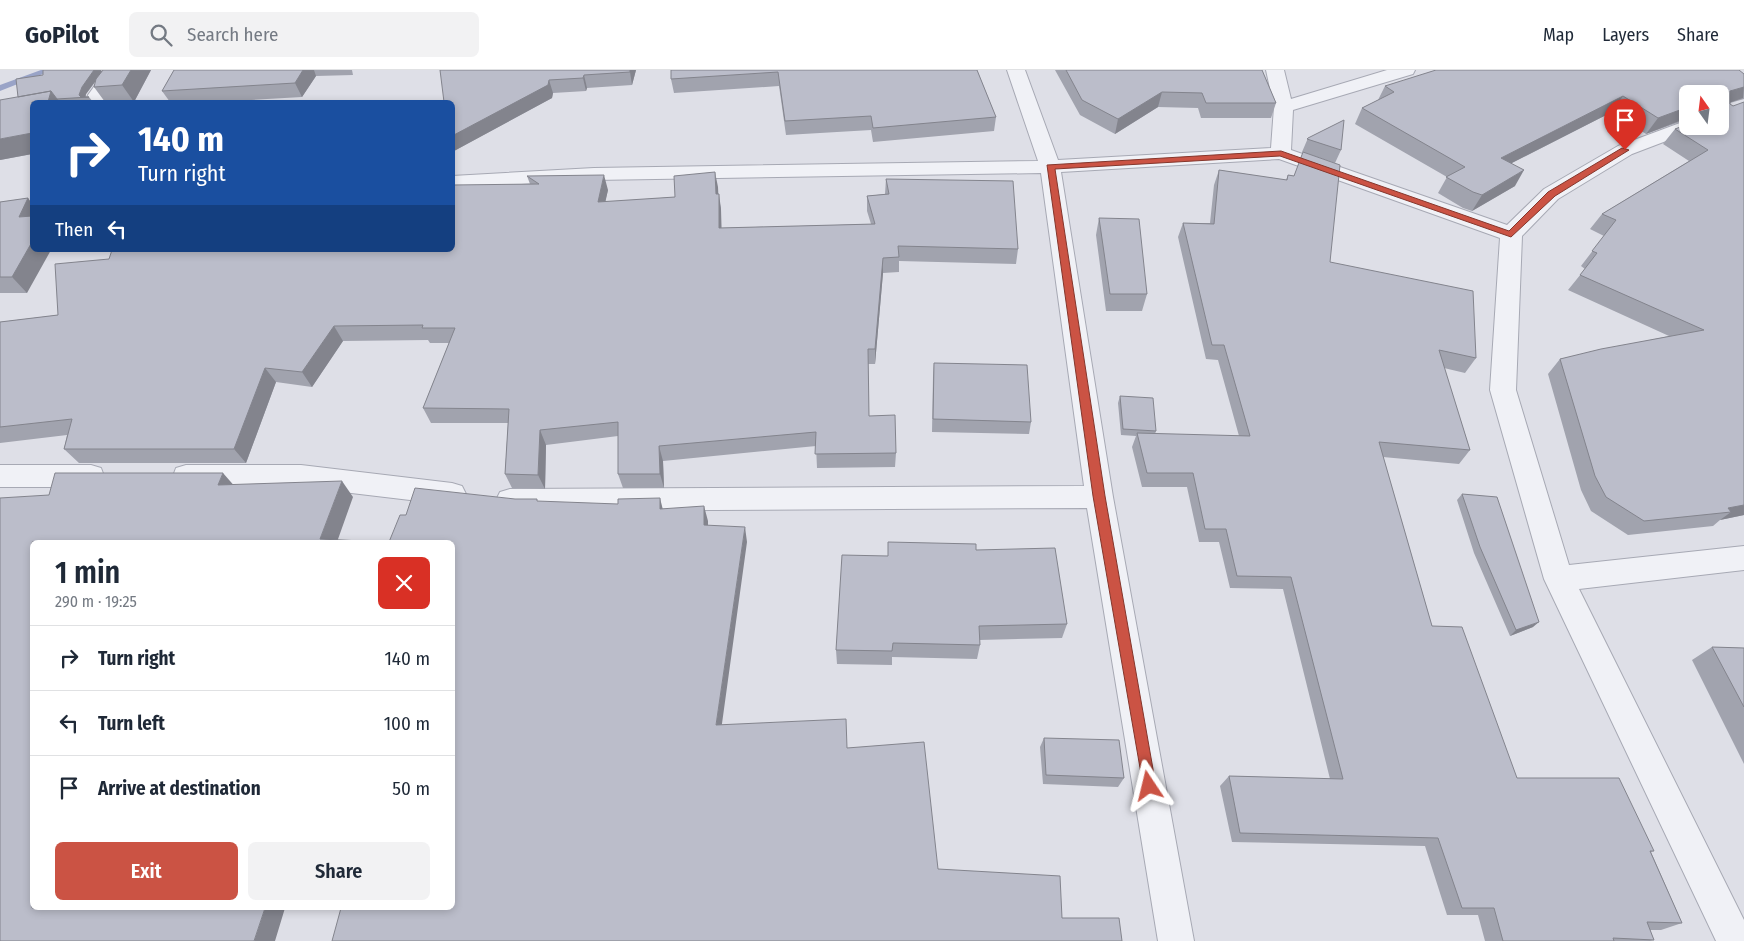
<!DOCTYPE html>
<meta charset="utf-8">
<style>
body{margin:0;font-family:"Fira Sans Condensed",sans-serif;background:#f2f2f3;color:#1f2937;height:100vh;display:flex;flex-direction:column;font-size:19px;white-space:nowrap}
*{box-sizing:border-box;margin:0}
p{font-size:16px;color:#747a83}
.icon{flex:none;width:28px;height:28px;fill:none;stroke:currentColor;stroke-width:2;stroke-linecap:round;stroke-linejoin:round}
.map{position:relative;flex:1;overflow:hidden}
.sheet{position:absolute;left:30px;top:470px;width:425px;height:370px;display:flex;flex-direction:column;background:#fff;border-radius:8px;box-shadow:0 2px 8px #0003}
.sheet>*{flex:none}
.hud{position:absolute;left:30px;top:30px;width:425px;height:152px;border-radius:8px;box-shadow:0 2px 8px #0003;background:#1a4fa0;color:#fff;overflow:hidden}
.needle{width:32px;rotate:346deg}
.buttons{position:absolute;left:1679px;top:15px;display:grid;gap:10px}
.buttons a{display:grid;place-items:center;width:50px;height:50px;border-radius:8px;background:#fff;box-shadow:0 2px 8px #0003;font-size:25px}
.pin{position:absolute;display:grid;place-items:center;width:42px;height:42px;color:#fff;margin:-51px -21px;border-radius:50% 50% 50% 0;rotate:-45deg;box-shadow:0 0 5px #0007}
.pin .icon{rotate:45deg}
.me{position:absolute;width:55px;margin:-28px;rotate:350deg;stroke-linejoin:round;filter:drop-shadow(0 0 4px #0008)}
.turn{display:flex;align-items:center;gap:18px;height:105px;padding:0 25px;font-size:22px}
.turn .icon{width:65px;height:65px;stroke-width:2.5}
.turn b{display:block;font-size:35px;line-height:42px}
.then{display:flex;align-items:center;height:48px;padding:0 25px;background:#0003;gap:10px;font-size:19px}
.round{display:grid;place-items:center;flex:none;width:52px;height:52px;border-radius:8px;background:#f2f2f3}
.head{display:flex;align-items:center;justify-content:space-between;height:85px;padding:0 25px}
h1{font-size:30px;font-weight:600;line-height:38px}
.primary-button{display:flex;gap:10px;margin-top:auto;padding:10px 25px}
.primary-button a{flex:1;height:58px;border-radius:8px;background:#cb5344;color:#fff;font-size:20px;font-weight:600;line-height:58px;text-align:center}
.primary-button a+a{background:#f2f2f3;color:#1f2937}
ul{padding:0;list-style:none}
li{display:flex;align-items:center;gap:15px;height:65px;padding:0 25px;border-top:1px solid #e0e1e3}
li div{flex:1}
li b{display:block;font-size:19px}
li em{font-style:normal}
header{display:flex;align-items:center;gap:30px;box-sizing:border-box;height:70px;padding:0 25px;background:#fff;border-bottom:1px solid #e0e1e3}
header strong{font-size:24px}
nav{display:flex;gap:28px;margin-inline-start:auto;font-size:18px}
.search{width:350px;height:45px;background:#f2f2f3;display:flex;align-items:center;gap:12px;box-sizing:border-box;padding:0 18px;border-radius:8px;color:#747a83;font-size:19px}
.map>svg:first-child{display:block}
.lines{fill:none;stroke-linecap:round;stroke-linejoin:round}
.stream{fill:#99a3c7;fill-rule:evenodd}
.minor-casing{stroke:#a7a9b4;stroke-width:2}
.minor{fill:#f0f1f6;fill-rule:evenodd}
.wall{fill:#a1a3ae}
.shaded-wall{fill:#83848d}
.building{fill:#bbbdca;stroke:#83848d}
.route{fill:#cb5344;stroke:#84362c}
</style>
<header>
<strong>GoPilot</strong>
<div class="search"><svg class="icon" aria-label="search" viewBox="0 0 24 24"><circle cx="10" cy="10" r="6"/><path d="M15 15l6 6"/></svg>Search here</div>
<nav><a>Map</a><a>Layers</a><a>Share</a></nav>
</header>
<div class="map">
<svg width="1744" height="871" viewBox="0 0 1744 871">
<rect width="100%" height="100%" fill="#dedfe7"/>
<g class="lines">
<!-- stream -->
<path class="stream" d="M41,0H53L0,21V15Z"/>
<!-- minor casing -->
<g class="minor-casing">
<path id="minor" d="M106,0H124L106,25L104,32H86L88,25Z
M1007,0H1025L1058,90L1271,78L1274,37L1266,0H1284L1291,29L1387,0H1415L1413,4L1293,40L1291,80L1507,155L1544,119L1618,76L1688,50V56H1698L1695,60L1632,84L1558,129L1522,166L1516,320L1569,495L1744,476V500L1579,519L1744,850V871H1716L1544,509L1490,320L1500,168L1279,89L1061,102L1113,427L1194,871H1158L1087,438L510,441L500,438L496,430L500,422L510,419L1084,416L1041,103L594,110L452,118V106L594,98L1038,91Z
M0,395H91L101,398L104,406L101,414L91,417H0Z
M186,395H301L452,413L462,416L466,424L462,432L452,435L301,417H186L176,414L173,406L176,398Z"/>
</g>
<!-- minor -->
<use href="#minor" class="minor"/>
</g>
<!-- wall -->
<path class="wall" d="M43,0H101L102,1L151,0L134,32H105L94,17L96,11L86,24V27H89L93,32H32V84L0,90L43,5Z
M174,0H352L353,5L316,6L302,27L216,32H170L162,21Z
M440,0H636L632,15L587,18L586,21L553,23L552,28L454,81L452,79V32Z
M671,0H977L996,47L994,61L873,72L871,60L786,65L779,16L674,23L671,9Z
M1055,0H1262L1276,33L1271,48H1201L1198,38L1158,37L1115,64L1080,45Z
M1744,4V29L1730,33L1744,445L1720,450L1713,456L1628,465L1591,441L1581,420L1548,304L1560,289L1669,266L1568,220L1585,199L1581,196L1604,166L1590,159L1602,144L1689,91L1663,74L1675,59L1720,56V24H1688V49L1646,64L1612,42L1512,93L1515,116L1472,141L1463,138L1438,123L1447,107L1355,54L1362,38L1378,30L1385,16Z
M1308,68L1341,80L1335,93L1302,82Z
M1303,82L1330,192L1476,288L1465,303L1444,298L1470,380L1459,394L1383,387L1432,556L1517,708L1654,781L1651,782L1682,853L1661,860H1650L1654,870L1650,871H1485L1478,845H1447L1425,776L1232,772L1220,716L1229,706L1330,709L1283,519L1230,518L1219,472H1199L1187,417H1142L1132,377L1136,366L1121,365L1118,333L1120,326L1156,361L1155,364L1239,366L1218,290L1206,289L1178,167L1183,153H1210L1214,115L1219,100L1286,110L1288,105L1294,106Z
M527,106L608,120L605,132L675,127L718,117V124L721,139V158L871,154L867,141V126L885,124L886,109L1018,179L1016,194L899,191V202L883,203L875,294H868L869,346L896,383L895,397L817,398L816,376L663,391L664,418H623L618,404V366L546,375L545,419L512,418L505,404L508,353H431L423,338L449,273H430L428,270L343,271L312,317L276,312L246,393H79L64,379L67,365L0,373V252L58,245L109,189L530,114Z
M28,128L32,134V180L27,223H0V132Z
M1099,148L1147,224L1142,241H1106L1096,165Z
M934,293L1031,352L1029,364L932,362L933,306Z
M1462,424L1533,557L1510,566L1474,483L1457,430Z
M976,480L1067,554L1062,568L979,570L980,575L977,589L892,587V595L837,594L836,580L888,486Z
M1712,577L1744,578V694L1692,590Z
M1044,668L1124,708L1118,717L1043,714L1040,677Z"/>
<!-- shaded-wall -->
<path class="shaded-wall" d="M94,0H101L102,2L86,24L85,27H81L79,25L82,17Z
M131,0H151L134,32L122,15Z
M303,0H314L316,6L302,27L295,13Z
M630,0H636L632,15L630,2Z
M584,5L587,18L586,21L583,8Z
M549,10L553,23L552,28L454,81L452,79V66Z
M1744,17L1743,28L1720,36L1730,21Z
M51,21L60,32H48Z
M1162,22L1158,37L1115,64L1118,49Z
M1623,26L1612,42L1492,103L1501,88Z
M1688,37L1687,48L1646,64L1658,48Z
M32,63V84L0,90V69Z
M1524,100L1515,116L1472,141L1482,125Z
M715,102L718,117L719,139L716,124Z
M604,105L608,120L602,147L598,132Z
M719,124L721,139L722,173L719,158Z
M28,128L32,134V163L19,147Z
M32,172V180H51L27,223L12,207Z
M883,188V203L875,294V279Z
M334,256L343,271L312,317L302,302Z
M265,298L276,312L246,393L234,379Z
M540,360L546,375L545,419L538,405Z
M659,376L663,391L664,418L660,404Z
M223,403L237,419L218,415Z
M342,411L353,427L337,472L320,469Z
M660,428L664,444L660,439Z
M1744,435V445L1720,450L1731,442L1728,438Z
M704,436L708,451V471L704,455Z
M745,457L747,472L720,668L716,655Z
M1539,552L1533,557L1510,566L1516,560Z
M265,838H285L275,871H254Z"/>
<!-- building -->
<path class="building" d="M43,0H94L82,17L79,25L81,27H89L57,29L51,21L18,27L16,9L43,5Z
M103,0H131L122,15L94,17L96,9Z
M174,0H303L295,13L162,21Z
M440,0H630V2L584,5L583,8L549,10L548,15L452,66V32H444Z
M671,0H977L996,47L873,58L871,46L785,51L778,2L671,9Z
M1066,0H1262L1276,33H1206L1202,23L1162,22L1118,49L1082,30Z
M1436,0H1739L1744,4V17L1730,21V34L1733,36L1744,32V435L1728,438L1731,442L1644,451L1606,427L1595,406L1560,289L1601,279L1704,260L1580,205L1597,183L1592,181L1616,150L1602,144L1708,80L1675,59L1688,54V56H1720V24H1688V37L1658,48L1623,26L1501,88L1524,100L1482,125L1473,122L1446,107L1465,97L1362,38L1394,22L1385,16Z
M51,21L48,32H32V63L0,69V30Z
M1344,50L1341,80L1307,69L1308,68Z
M1303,82L1340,95L1330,192L1473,221L1476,288L1439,280L1470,380L1379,372L1432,556L1462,557L1517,708H1619L1654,781H1650L1682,853L1647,852L1654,870L1613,868L1614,871H1503L1494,838H1462L1438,768L1240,763L1229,706L1343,709L1291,507L1237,506L1226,459H1205L1193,403H1147L1137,363L1250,366L1224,275H1212L1183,153L1214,154L1219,100L1287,110L1288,105L1294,106Z
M715,102L716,124H719V158L875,154L867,126L889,124L886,109L1013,111L1018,179L898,176L899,187L883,188L875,279H868L869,346L895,345L896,383L815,384L816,362L659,376L660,404H618V352L540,360L538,405L505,404L509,339L423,338L455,258H422L423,255L334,256L302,302L265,298L234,379H64L72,349L0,357V252L58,245L55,194L109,189L112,180H452V115L539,114L527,106L604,105L598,132L675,127L674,106Z
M28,128L19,147L32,146V172L12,207H0V132Z
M1099,148L1139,149L1147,224H1110Z
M934,293L1027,295L1031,352L933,349Z
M1120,326L1153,328L1156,361L1123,359Z
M55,403H223L218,415L342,411L320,469L383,472H32V838H265L254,871H0V428L49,425Z
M415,418L515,429H537V431L618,434V429L660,428V439L704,436V455L745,457L716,655L846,649L847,678L924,672L938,799L1060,806L1062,848H1119L1122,871H332L341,838H452V472H389L400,445H406Z
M1462,424L1497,427L1539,552L1516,560L1480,477Z
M888,472L976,474V480L1055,478L1067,554L979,556L980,575L893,573L892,581L836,580L842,485L888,486Z
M1712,577L1744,578V637Z
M1044,668L1119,670L1124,708L1046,705Z"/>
<!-- route -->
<path class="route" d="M1622,78L1629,80L1555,126L1511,167L1280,86L1055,99L1105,426L1156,716L1154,721L1149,723L1144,721L1093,426L1047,95L1281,81L1509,161L1548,122Z"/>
</svg>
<div class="buttons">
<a><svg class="needle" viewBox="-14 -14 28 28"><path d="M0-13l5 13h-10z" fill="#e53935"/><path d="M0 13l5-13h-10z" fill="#747a83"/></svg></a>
</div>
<div class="pin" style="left:1625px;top:80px;background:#d93025"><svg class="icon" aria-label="arrive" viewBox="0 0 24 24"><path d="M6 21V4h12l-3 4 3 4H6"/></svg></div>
<svg class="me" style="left:1149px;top:716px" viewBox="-20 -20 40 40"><path d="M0-17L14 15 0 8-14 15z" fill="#cb5344" stroke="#fff" stroke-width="4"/></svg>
<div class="hud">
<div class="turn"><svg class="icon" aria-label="right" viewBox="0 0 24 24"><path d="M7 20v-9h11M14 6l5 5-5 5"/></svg><div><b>140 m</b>Turn right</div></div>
<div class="then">Then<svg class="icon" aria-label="left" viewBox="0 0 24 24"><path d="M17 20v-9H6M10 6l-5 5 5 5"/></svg></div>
</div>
<section class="sheet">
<div class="head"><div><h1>1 min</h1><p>290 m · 19:25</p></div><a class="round" style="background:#d93025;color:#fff"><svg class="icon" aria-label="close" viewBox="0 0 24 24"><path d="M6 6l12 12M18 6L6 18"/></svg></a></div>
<ul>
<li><svg class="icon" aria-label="right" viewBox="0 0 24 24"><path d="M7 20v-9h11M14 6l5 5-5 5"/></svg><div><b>Turn right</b></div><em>140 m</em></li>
<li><svg class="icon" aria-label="left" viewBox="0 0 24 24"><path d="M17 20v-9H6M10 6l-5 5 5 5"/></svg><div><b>Turn left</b></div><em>100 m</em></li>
<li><svg class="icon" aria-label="arrive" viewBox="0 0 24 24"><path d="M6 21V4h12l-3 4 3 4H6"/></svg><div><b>Arrive at destination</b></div><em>50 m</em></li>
</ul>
<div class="primary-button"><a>Exit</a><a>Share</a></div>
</section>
</div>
